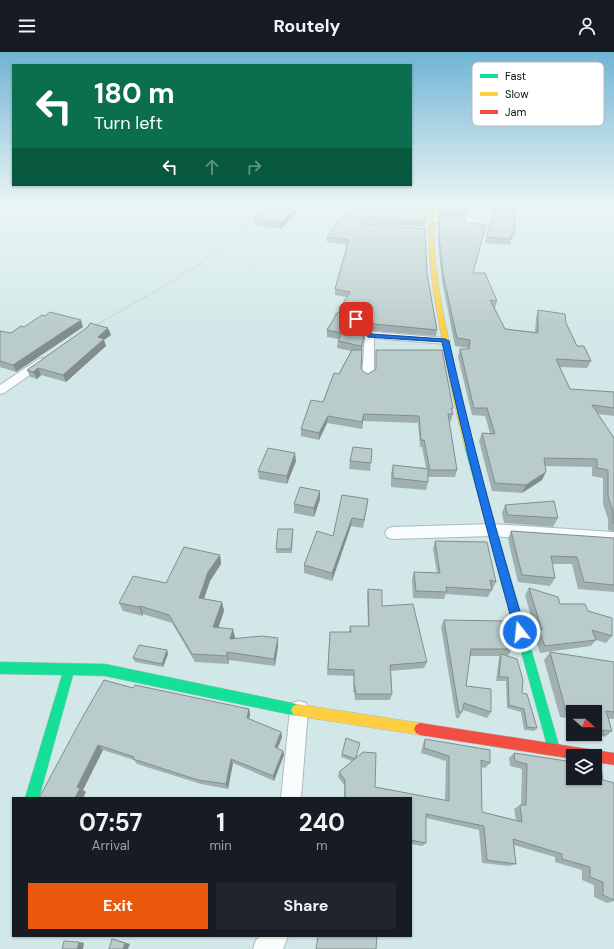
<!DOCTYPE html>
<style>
body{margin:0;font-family:"DM Sans",sans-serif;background:#20242c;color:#f1f3f6;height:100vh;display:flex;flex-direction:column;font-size:15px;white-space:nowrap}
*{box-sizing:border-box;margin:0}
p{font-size:13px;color:#9ea1a6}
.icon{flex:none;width:22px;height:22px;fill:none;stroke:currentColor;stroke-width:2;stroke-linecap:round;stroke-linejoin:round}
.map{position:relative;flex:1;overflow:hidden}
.panel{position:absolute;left:12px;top:745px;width:400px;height:140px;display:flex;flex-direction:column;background:#171b24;border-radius:0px;box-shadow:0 1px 3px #0004}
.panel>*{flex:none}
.banner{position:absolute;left:12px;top:12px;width:400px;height:122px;border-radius:0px;box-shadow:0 1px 3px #0004;background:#0b6e4f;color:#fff;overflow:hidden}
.needle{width:26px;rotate:110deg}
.buttons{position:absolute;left:566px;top:653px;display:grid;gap:8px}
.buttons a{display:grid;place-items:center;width:36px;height:36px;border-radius:0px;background:#171b24;box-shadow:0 1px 3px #0004;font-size:20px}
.pin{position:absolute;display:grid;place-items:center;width:34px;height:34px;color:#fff;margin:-17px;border-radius:8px;box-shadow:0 2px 6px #0006}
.me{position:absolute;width:44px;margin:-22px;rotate:344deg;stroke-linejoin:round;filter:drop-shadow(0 0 3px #0008)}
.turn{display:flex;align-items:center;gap:14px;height:84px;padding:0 16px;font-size:18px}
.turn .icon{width:52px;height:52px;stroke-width:2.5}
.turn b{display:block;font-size:28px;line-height:34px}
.lanes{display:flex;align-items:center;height:38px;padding:0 16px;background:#0003;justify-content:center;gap:20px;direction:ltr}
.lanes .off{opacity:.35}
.eta{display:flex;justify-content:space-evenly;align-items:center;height:68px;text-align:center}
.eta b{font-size:24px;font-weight:700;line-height:28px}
.button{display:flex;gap:8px;margin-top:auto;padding:8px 16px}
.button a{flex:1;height:46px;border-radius:0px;background:#ea580c;color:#fff;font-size:16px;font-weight:700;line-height:46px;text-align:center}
.button a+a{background:#20242c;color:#f1f3f6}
header{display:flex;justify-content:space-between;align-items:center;height:52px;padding:0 16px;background:#171b24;font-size:18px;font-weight:700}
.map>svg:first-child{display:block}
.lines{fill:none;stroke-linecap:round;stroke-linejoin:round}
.street-casing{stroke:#aabcbc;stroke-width:2}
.fast-casing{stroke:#aabcbc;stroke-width:1}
.slow-casing{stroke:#aabcbc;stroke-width:1}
.jam-casing{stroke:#aabcbc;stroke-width:1}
.path-far1{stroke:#c5cccc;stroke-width:1.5;stroke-dasharray:1 1;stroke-linecap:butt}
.path{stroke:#c5cccc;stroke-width:2;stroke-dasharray:1.5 1.5;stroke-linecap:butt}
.street{fill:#f8fcfc;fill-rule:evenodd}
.fast{fill:#16e098;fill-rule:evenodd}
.slow{fill:#ffcf43;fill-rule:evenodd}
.jam{fill:#f24e42;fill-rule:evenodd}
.wall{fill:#a0afaf;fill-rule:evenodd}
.shaded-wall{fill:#828e8e}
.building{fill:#bacbcb;stroke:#828e8e}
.route{fill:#1a73e8;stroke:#114b97}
.key{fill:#fff;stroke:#b4b8b9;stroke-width:1}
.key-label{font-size:11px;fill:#061415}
</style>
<header><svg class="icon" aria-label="menu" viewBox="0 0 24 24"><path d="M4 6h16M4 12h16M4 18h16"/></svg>Routely<svg class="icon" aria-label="person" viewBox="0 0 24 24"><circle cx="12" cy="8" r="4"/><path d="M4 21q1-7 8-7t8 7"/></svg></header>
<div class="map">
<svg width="614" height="897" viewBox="0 0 614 897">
<rect width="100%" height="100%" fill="#d2e8e8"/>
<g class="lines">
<!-- street casing -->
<g class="street-casing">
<path id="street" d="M427,165L477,166L481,168C472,175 441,170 430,169L426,167Z
M340,260L368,267L370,277L373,280L445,286L450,289L445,292L374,286V324L368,327L364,326L362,324L365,283L360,277L359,271L337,265L335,263Z
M43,306L47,307L48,309L47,311L4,341L0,342V333L39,307Z
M491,472L614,480V492L491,484L392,487L387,485L385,481L387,477L392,475Z
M299,649L306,651L308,658L301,746H281L290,658L292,651Z
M261,884H288L283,897H253L256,888Z"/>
</g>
<!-- fast casing -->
<g class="fast-casing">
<path id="fast" d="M469,393L473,396L560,697L558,701L554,703L550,701L548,697L465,396Z
M0,610L105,612L297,652L301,654L303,658L301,662L297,664L105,624L73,623L39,746H25L62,623L0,622Z"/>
</g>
<!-- slow casing -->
<g class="slow-casing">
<path id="slow" d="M431,152H435C431,199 439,243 449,289C456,325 464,360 473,396L469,399L465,396C456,361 449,327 443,292C434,245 425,200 431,152Z
M297,652L420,671L424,673L426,677L424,681L420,683L297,664L293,662L291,658L293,654Z"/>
</g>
<!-- jam casing -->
<g class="jam-casing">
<path id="jam" d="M420,671L614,701V713L595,710V704H573V707L420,683L416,681L414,677L416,673Z"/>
</g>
<!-- path-far1 -->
<path class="path-far1" d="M154,240L196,215L242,178L265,152"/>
<!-- path -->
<path class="path" d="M95,274L155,239"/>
<!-- street -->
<use href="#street" class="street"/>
<!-- fast -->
<use href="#fast" class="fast"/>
<!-- slow -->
<use href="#slow" class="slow"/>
<!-- jam -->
<use href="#jam" class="jam"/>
</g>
<!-- wall -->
<path class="wall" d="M427,152L424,175L362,171V172L427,222L437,278L436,284L374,279L371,276L368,266L342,259V253L347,245L335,243V237L347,193L327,190V185L348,157Z
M439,152H508L507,153L514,182L512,188H511L510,193L485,191L496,156L470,153L467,164H438Z
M298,153V159L281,177L254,173L253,167Z
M439,165L465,170L473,221L497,249L495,256L505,277L535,280L536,266L538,258L566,271L577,294L591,309L587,316L560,315L570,337L614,340V364L598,362L614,386V480L608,478V467L603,452V426L592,424V415L545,414L542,428L522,441L492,439L479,389L482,381H490L485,364L472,363L458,305L460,297H468V296L455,294L442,229L438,191V171Z
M358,265L362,297V298L361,317L364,320L368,322L376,318V298L453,356L452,360L453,362L451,369H449L457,418L455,425H428V430L426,438L391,435V422L393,413L426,416L422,395H420L418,371L363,369L362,377L327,371L319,388L301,384V377L323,350L351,299L337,296L338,289L339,287L327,285V278Z
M24,275H83L16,320L0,315V279L11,281Z
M111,283L104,288L106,294L66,330L41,323L37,327L30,325L27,318Z
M372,397L370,419L349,417L350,409Z
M296,409L287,432L259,427L258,419Z
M320,439V447L314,465L294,461V452Z
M368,447L363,476L351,474L332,529L304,521V513L333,484Z
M505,453L558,466L553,475L504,471L502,461Z
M511,479L614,486V540L578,537L572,512H552L555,526L550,534L518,530L508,487Z
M293,481L292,501H276V497Z
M435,489L496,530L488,545L446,542L444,547L413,546L412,527L414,520L437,521L433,497Z
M220,503L221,512L210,529L204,547L222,550L224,559L218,575L235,585L234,587L278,594L275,614L229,608V612L195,610L172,571L143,562V564L123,559L119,551L166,531Z
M529,536L560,552L588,559L612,584L606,591L596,588L591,594L540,601L535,585L536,582L525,543Z
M368,537L427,610L424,616L391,619L392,642L390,648H355L354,640H353L354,624L327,623L330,580H349L350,574H368L367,544Z
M444,568L512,597L508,604L522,641L537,676L534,679L524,678L521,660L507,656L506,629H496L499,605L500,604H470L466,634L491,660L487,666L463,658L459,666H456L441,575Z
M167,598L168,602L163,615L135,610L133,606Z
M550,600L614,610V667H609L612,679L605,685L602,684L596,689L572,685L566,666L560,665L544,608ZM573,660H595V682H573Z
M133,636L249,657L250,662L249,667L281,680L282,685L278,696L283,699L284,703L274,729L233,711L228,737L201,732L137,712L134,708L103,698L83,738L86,740L39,746Z
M425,687L490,711L485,716L481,715L482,760L516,768L514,757L520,753H521L522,717L510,714L509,706L514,701L603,728L614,731V849L607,851L594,845V833L582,828V818L555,810V805L514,793L516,812L510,814L482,811L479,778L426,766V791L422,794L411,792V746H344V733L338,725L339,720L352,709L341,705L342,702L357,705L375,735L445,748L446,709L421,701L423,692Z"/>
<!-- shaded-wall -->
<path class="shaded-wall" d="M298,153V159L281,177V171Z
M81,268L83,275L16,320L13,313Z
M108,276L111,283L104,288L106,294L66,330L63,323L98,285Z
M363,290L362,297L361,300V294Z
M38,316L41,323L37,327L33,320Z
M364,362L363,369L362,377V370Z
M328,364L327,371L319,388V381Z
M295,401L296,409L287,432V424Z
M546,420L542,428L522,441L526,433Z
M320,439V447L314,465V456Z
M368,447L367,455L363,476L364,468Z
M352,466L351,474L332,529V521Z
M220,503L221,512L210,529L201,555L199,546L208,520Z
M222,550L224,559L216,583L213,575Z
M140,554L143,562V564L139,555Z
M233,577L235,585L232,595L230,587Z
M278,586V594L275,614L274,607Z
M167,598L168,602L163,615L162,612Z
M227,600L229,608V612L227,604Z
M249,657L250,662L248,672L247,666Z
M281,680L282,685L276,700L275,695Z
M98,693L103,698L83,738L86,740L83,746H75L77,735Z
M283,699L284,703L274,729L273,724Z
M231,707L233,711L228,737L226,732Z
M112,887L117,888L130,892L128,897H123Z
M79,890L84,891L83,897H77Z"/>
<!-- building -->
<path class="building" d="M267,152H296L298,153L281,171L253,167Z
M352,152H427L425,170L363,165L361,167L362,172L425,177L427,222L437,278L374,272L372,270L369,260L342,253L350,240L335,237L349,188L327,185L348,157Z
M440,152H470L468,159L439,158Z
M497,152L516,154L514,182H512L511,187L486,185Z
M439,165L465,166L464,170L486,173L473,221H485L497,249L490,248L505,277L538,281V258L565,262L566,271L577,294H584L591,309L556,307L570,337L614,340V356L592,353L614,386V471H613V459L608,444V418L597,416V407L544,406L546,420L526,433L495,431L482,381L495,382L487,356H474L471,344L460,297H469L470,288L457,286L443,222L439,184Z
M50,260L81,268L13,313L0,309V279L11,281L21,274L24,275L42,263L45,264Z
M338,260L358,265L359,271L364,277L363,290L361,294L338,289L342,281L327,278Z
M90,271L108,276L98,285L104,287L63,323L38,316L33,320L27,318L88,275Z
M352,298H362L361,317L364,320L368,322L376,317V298H442L453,356H451L453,362H448L457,418H430L424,388H421L419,364L364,362L362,370L328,364L319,381L301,377L311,348L323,350L334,321L339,322Z
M353,395L372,397L371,411L350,409Z
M268,396L295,401L287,424L258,419Z
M393,413L428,417V430L393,426Z
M300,435L320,439L314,456L294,452Z
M342,443L368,447L364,468L352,466L332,521L304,513L317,479L333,484Z
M554,449L558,466L508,463L505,453Z
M278,477H293L291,497H276Z
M511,479L614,486V533L584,530L577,505L551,504L555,526L522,523Z
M435,489L487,490L496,530L490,528L492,538L446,535L447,540L416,539L414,520L440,521Z
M184,495L220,503L208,520L199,546L222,550L213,575L233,577L230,587L262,584L278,586L274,607L227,600V604L192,602L169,563L140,554L139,555L119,551L133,524L166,531Z
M529,536L558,545L560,552H585L588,559L612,566V584L592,578L596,588L545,594L539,578H542Z
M368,537L382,538V554L413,552L427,610L390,613L392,642H356L355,634H354V618L328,617L330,580H351L350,574H369Z
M444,568L505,569L512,597H471L466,634L491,637V660L464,651L462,660H459Z
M139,593L167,598L162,612L133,606Z
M550,600L614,610V660L606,659L612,679L602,678L604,683L595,681V660H573V662L572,659H566Z
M501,602L517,607L523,628L522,641L527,642L537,676L527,675L524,657L509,653L508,625H499Z
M104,628L133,636L135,633L249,657L247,666L281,680L275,695L283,699L273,724L231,707L226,732L198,728L133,707L134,705L98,693L77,735L80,736L75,746H39L82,666Z
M346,686L360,691L356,705L355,707L342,702Z
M425,687L490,698V711L481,708L482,760L522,770L520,753H526L527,712L515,709L514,701L573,710V726H595V713L601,714L603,728L614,731V848L603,843V830L590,825V815L562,807V802L513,787L516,812L487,808L484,774L426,762V791L411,788V746H345V728L339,720L363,700L376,701L375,735L449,749V704L424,696Z
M318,884H377L376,897H316Z
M112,887L125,891L123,897H109Z
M64,889L79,890L77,897H62Z"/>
<!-- sky -->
<linearGradient id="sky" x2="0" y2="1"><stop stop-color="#70b4d4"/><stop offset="0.55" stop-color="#ebf5f5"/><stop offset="1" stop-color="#ebf5f5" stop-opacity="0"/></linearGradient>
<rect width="614" height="278" fill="url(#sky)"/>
<!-- route -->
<path class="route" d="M354,265L366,268L368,277L372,282L445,287L449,289C471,387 497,484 526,580L524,584L520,586L516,584L515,580C488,484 463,388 442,290L368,285L362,277L361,270L354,268Z"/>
<!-- legend -->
<rect x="472" y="10" width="132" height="64" rx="6" class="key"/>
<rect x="480" y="22" width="18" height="4" fill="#16e098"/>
<rect x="480" y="40" width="18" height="4" fill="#ffcf43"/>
<rect x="480" y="58" width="18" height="4" fill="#f24e42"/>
<g class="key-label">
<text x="505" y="28">Fast</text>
<text x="505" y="46">Slow</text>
<text x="505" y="64">Jam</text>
</g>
</svg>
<div class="buttons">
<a><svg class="needle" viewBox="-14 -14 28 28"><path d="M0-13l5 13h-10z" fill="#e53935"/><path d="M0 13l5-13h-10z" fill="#9ea1a6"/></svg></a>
<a><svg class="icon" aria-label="layers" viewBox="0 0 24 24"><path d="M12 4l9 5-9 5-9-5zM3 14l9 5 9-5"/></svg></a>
</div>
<div class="pin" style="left:356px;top:267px;background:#d93025"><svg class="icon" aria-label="arrive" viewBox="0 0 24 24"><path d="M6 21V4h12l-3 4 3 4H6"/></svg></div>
<svg class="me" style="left:520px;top:580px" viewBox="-20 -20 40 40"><circle r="17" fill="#1a73e8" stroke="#fff" stroke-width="3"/><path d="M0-11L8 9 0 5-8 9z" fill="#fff"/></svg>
<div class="banner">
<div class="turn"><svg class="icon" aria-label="left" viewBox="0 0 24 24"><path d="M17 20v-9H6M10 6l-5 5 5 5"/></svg><div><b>180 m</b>Turn left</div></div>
<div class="lanes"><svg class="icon" aria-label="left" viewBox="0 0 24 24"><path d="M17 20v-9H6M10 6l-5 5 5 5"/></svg><svg class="icon off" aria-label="ahead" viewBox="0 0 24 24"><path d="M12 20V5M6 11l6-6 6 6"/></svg><svg class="icon off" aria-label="right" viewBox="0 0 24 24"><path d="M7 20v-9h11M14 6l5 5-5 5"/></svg></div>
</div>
<section class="panel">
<div class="eta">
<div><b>07:57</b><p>Arrival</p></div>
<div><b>1</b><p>min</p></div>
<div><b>240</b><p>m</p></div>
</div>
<div class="button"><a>Exit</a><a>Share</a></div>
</section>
</div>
